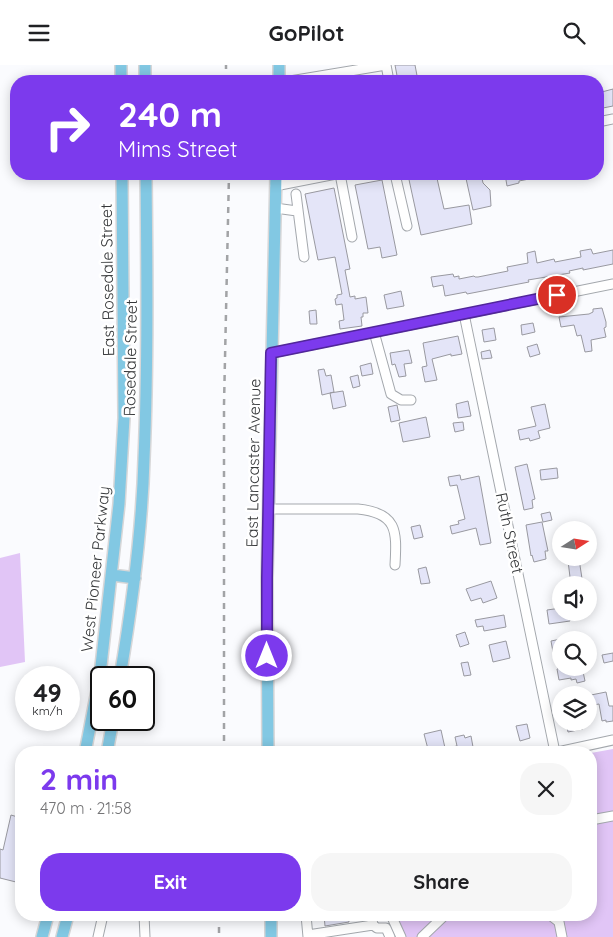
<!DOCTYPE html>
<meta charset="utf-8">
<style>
body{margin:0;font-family:Quicksand,sans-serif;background:#f6f6f6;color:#202124;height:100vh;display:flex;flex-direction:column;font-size:19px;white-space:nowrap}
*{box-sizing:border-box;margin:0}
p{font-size:16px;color:#757577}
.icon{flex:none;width:28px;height:28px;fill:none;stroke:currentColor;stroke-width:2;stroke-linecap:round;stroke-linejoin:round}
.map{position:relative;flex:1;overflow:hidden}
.side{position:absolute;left:15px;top:681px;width:582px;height:175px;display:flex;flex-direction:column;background:#fff;border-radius:20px;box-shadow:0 2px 12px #0003}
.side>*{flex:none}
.guide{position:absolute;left:10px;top:10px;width:594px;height:105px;border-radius:20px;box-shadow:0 2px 12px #0003;background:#7c3aed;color:#fff;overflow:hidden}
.needle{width:32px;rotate:78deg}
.tools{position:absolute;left:552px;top:456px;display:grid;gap:10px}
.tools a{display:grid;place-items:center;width:45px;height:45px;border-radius:50%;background:#fff;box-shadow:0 2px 12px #0003;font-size:25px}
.speed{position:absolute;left:15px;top:601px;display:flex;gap:10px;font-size:25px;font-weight:700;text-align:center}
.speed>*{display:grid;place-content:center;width:65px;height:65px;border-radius:50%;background:#fff;box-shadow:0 2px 12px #0003;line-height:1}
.speed small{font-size:12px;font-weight:400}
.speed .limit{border:2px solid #111;border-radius:8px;background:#fff;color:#111}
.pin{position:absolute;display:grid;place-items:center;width:42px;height:42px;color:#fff;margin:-21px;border:2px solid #fff;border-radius:50%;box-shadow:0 1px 5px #0007}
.me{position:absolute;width:55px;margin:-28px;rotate:0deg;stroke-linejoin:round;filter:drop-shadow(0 0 4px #0008)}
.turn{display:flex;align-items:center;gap:18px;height:105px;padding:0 25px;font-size:22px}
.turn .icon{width:65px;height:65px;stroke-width:2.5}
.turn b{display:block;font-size:35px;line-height:42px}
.round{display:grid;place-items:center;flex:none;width:52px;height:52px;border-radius:20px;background:#f6f6f6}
.overview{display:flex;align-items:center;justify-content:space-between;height:85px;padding:0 25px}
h1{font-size:30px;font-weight:700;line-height:38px;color:#7c3aed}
.action{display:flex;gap:10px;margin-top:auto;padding:10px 25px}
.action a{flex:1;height:58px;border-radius:20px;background:#7c3aed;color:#fff;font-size:20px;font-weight:700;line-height:58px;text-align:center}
.action a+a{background:#f6f6f6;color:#202124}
header{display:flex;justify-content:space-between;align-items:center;height:65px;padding:0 25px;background:#fff;font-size:22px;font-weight:700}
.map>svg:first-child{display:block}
.green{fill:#e1c5f6}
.building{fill:#e4e5f8;stroke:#9999a0}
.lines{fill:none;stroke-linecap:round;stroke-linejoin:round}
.minor-casing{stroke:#a4a8ad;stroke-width:11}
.major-casing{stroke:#d7d7d8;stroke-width:14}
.minor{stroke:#fff;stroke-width:9}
.major{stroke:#82c8e3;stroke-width:11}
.rail{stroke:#a2a3a6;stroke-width:2.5;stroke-dasharray:6 6;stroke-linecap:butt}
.route-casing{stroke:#51269a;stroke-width:12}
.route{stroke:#7c3aed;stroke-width:9}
.labels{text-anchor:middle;stroke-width:5;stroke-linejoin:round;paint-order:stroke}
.street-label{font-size:16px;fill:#36383a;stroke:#fff}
</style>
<header><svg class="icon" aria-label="menu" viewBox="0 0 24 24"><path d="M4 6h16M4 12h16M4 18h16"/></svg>GoPilot<svg class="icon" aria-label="search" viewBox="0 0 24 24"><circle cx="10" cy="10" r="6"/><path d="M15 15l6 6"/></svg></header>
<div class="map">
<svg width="613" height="872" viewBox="0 0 613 872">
<rect width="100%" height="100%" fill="#fafbfe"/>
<!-- green -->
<path class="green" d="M20,488L25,597L0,602V493Z
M613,684V872H393L387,850H591V688Z"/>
<!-- building -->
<path class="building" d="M395,0H415L418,16H398Z
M613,24V41L598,44V28Z
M415,109H436L444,144L469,140L472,159L421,170L408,110Z
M465,109H481L483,118L490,125L491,141L473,145Z
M505,109H538L539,112L519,116V118L507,121Z
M382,115L397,190L382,193L380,182L368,184L355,120Z
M334,123L350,204L345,205L350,232L355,231V234L366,232L368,248H363V252H361L362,261L340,264L339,256L344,255L342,239L336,240L335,234L337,233V230L342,229L335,192L318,195L305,129Z
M591,184L593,189L613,185V199L583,205V203L569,206L570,208L528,215L529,217L467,229L466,227L445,231L443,220L433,222L431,212L453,209L454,212L459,211V214L474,211L475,212H478L508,206L507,202L528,198L527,188L535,186L537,198L554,194L555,197L581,192L580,186Z
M401,226L404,241L387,244L384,230Z
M602,243L606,257V262L604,263L606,272L591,275L592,286L585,287L581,270L577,271L574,260L561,262L559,252L589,249L593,247V244Z
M316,245L317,259H310L309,246Z
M533,258L535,267L522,270L521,260Z
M494,263L496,275L484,277L482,265Z
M458,271L462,289L451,291V289L432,294L437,315L425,317L422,302L427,301L423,278Z
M537,279L540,289L530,292L527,282Z
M409,285L412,298L404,299L406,311L399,312L395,299L392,300L390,288Z
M490,285L492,293L482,294L481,287Z
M371,298L373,309L362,311L360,301Z
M324,304L326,311L331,310L334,327L322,330L318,305Z
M358,310L360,321L353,323L350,312Z
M343,326L346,341L333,344L330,328Z
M468,336L471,351L458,353L456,339Z
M545,339L550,363L538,366L540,373L530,376L529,373L520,375L518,365L536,361L531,342Z
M397,340L400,355L391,357L388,342Z
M426,352L430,372L403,377L399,358Z
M463,357L464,365L455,367L453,358Z
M527,399L535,434L532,435L533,443L524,445L515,402Z
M557,403L558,413L541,415L540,405Z
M460,410L461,415L479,411L491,478L480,480L476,463L452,469L450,461L459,459L458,456L465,454L457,420L450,421L448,412Z
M550,447L552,455L543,457L541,449Z
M542,457L548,486H545L546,494L534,497L532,490L531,491L526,460Z
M420,460L423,472L414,474L411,462Z
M579,494L583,520H571L568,496Z
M426,502L430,518L421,519L418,504Z
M491,516L497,533L483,538L481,533L471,536L466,524Z
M561,543V548H568L570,556L549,559L547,545Z
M504,550L506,562L484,566L483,561L477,562L475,555Z
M465,567L469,579L460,582L456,570Z
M561,574V585L553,587L551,576Z
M506,576L510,593L493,597L489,580Z
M613,588V596L604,598L602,590Z
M468,597L471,610L464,611L461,598Z
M566,602H582L585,616L577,618L576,614L571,615V613L559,615L557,604Z
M606,627L609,641H613V656L606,657V655L602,656L599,639L593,640L591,630Z
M566,658H582L583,664L568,667Z
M527,659L530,673L520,676L516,661Z
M441,665L445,683L437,684L438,688H429L424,669Z
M464,670L465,673L471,671L473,682L466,683V686L461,688H442L441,684L457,681L455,672Z
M11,750L21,753V794L16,817L0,813V784L3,785Z
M324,850H348L349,857L325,861Z"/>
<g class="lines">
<!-- minor casing -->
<g class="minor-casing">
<path id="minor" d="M386,0L389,16
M290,16L386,0
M598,57L613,54
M340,109L352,172
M395,109L407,161
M275,121L336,109
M296,129L304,192
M275,143L297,146
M464,249L555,687
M374,267L391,329L401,335H411
M271,288L613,219
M268,444H358C397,448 397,465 395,500
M553,688L613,675
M591,755L613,751
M144,850L145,872
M306,850L308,872
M371,850L373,860L377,863H386L390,872
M391,850L401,872
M550,850L559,857L562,872
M308,870L373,860
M98,872L103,850
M422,872L445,850"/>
</g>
<!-- major casing -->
<g class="major-casing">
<path id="major" d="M121,0V16
M145,0V16
M279,16V0
M112,510L135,513
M120,612C132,541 142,467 144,394C148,299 147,204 146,109
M85,688L100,610L119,439L124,353L122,109
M107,688L113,655
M268,688L267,513L276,109
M271,850V872
M42,872L48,850
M62,872L68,850"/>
</g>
<!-- minor -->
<use href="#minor" class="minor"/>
<!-- major -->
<use href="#major" class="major"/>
<!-- rail -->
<path class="rail" d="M226,16V0
M224,688V340L229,109
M219,850V872"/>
</g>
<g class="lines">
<!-- route casing -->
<g class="route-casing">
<path id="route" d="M267,591V513L271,288L557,230"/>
</g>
<!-- route -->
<use href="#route" class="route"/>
</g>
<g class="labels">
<!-- street labels -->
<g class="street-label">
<text transform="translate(107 215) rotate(-91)" y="6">East Rosedale Street</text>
<text transform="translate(130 293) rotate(-89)" y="6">Rosedale Street</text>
<text transform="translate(253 398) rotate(-89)" y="6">East Lancaster Avenue</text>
<text transform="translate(510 468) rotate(78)" y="6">Ruth Street</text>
<text transform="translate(95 504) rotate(-84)" y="6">West Pioneer Parkway</text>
</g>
</g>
</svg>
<div class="tools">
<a><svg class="needle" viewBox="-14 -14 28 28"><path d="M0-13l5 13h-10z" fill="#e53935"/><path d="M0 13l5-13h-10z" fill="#757577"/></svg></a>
<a><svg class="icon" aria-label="sound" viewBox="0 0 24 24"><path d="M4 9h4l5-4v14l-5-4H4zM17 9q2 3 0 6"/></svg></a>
<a><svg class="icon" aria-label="search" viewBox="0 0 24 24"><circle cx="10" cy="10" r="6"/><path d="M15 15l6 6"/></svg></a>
<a><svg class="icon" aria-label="layers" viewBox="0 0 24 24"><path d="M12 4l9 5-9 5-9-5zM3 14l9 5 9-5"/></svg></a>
</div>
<div class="speed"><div>49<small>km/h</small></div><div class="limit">60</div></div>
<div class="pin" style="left:557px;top:230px;background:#d93025"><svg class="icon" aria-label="arrive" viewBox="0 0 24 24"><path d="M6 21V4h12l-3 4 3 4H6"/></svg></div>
<svg class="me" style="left:267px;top:591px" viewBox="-20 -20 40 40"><circle r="17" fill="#7c3aed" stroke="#fff" stroke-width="3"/><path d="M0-11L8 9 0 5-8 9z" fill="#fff"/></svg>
<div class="guide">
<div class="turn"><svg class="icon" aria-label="right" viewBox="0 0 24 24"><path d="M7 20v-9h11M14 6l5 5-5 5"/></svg><div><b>240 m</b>Mims Street</div></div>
</div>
<section class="side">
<div class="overview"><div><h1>2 min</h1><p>470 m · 21:58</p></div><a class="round"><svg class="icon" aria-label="close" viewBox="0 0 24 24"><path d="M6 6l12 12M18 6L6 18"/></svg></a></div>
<div class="action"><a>Exit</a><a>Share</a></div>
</section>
</div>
